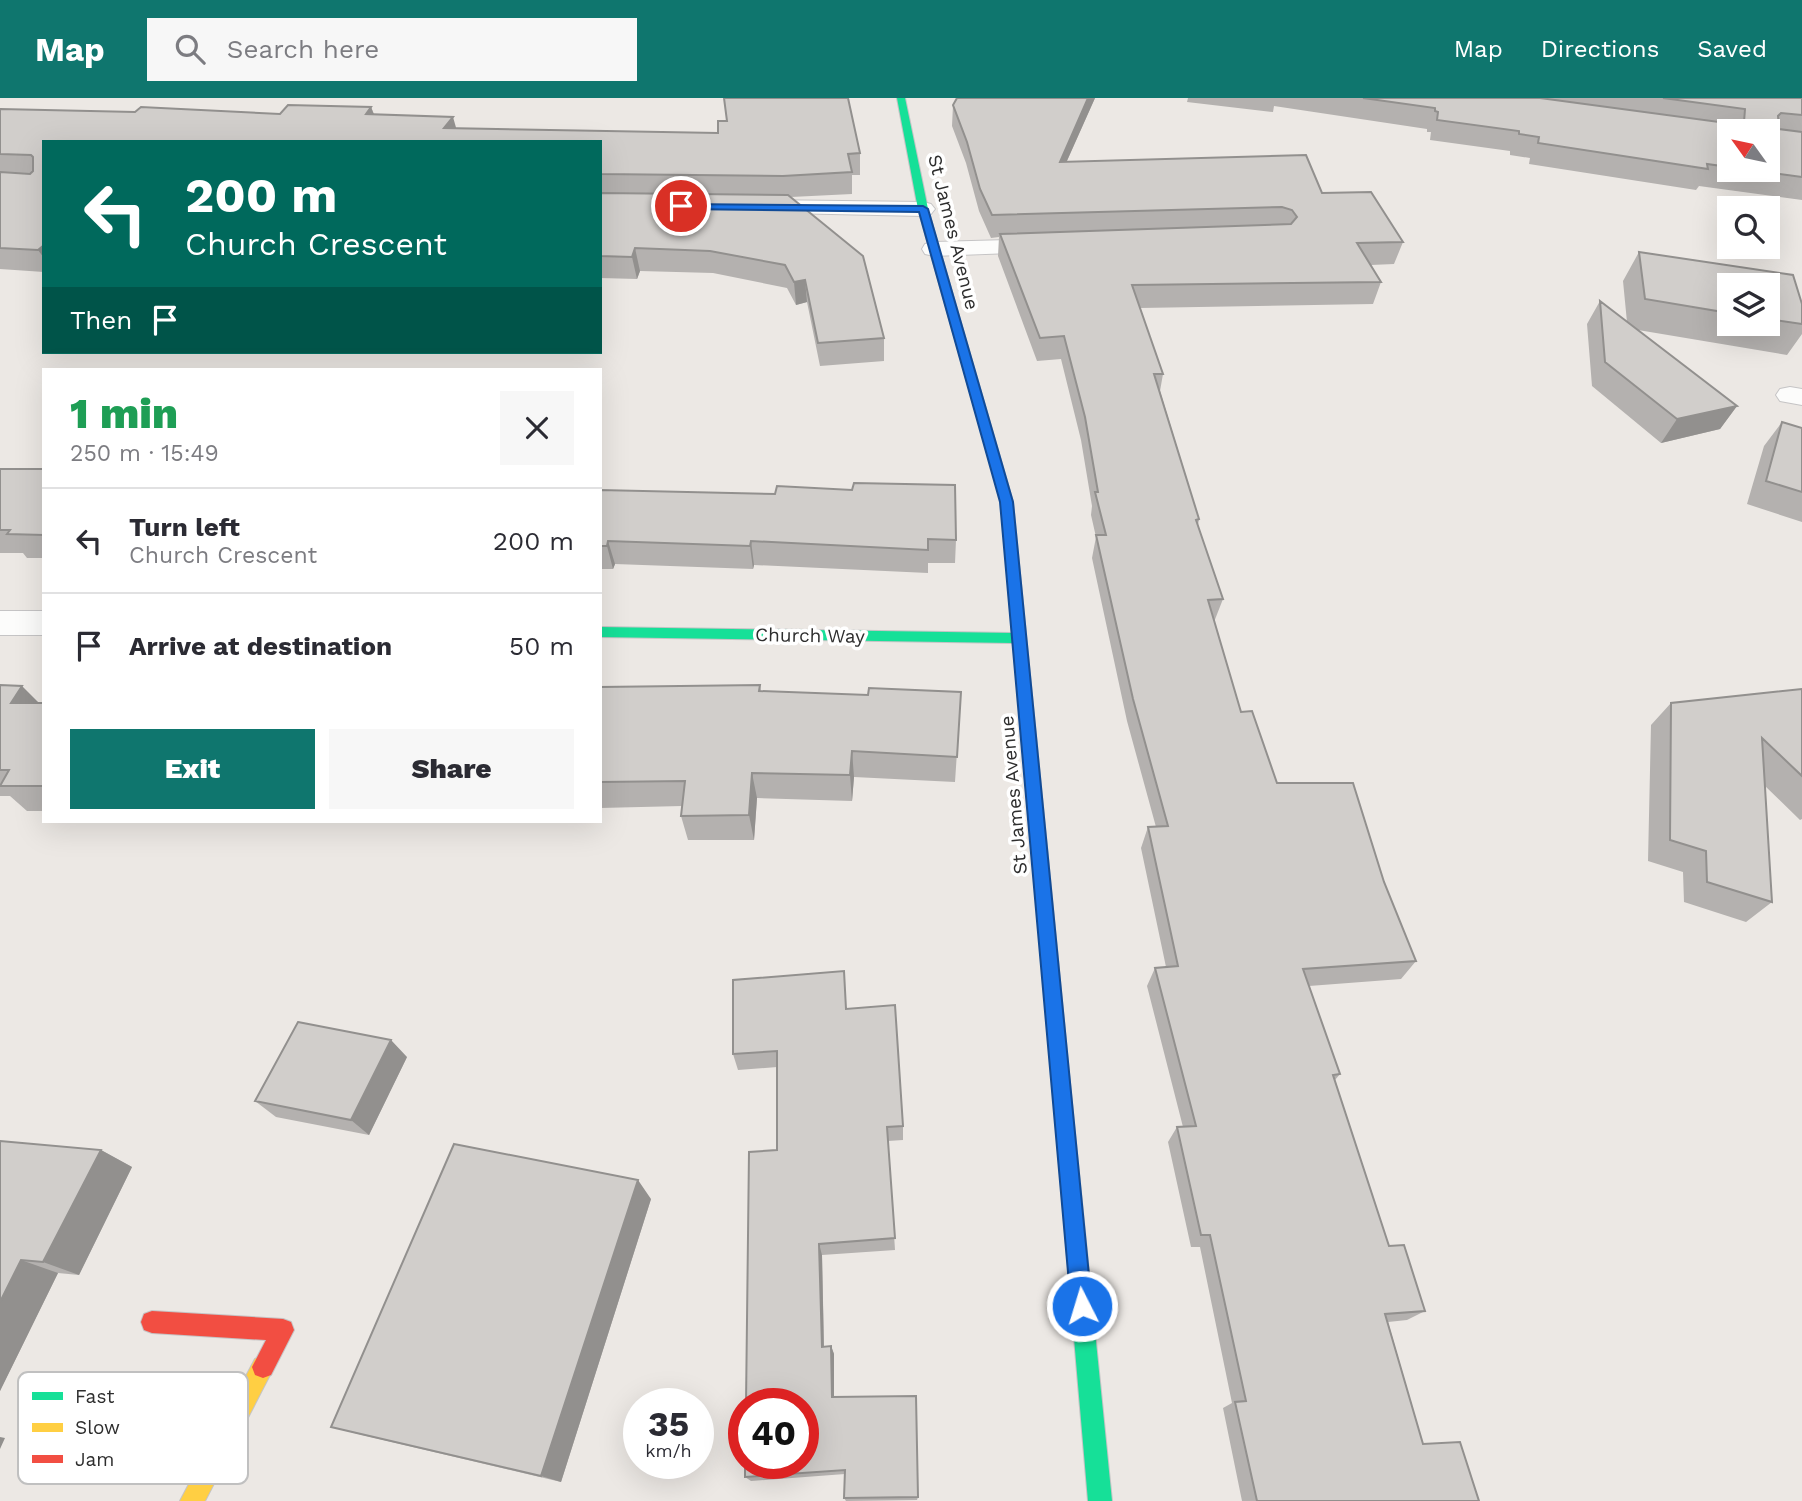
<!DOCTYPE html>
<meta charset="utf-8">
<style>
body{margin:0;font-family:"Work Sans",sans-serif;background:#f7f7f7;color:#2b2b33;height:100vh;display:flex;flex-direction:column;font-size:26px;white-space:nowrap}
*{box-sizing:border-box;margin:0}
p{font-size:23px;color:#7c7c81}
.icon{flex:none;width:38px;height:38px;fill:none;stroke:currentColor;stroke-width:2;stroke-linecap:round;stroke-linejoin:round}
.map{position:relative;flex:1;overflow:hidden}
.side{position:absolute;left:42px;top:270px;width:560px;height:455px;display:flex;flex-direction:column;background:#fff;border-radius:0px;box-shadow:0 7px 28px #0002}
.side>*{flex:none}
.top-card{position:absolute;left:42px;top:42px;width:560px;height:214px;border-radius:0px;box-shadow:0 7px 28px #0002;background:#00695c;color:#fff;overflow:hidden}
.needle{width:46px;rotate:303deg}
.tools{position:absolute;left:1717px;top:21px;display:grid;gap:14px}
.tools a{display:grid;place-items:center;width:63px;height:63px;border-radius:0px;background:#fff;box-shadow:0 7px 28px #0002;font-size:35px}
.speed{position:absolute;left:623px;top:1290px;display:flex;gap:14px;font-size:35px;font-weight:700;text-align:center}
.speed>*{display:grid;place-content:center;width:91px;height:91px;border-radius:50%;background:#fff;box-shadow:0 7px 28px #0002;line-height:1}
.speed small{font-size:18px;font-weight:400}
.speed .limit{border:10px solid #d22;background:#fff;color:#111}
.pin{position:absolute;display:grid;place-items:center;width:60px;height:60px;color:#fff;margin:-30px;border:4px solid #fff;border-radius:50%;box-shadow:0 2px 7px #0007}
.me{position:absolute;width:77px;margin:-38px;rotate:355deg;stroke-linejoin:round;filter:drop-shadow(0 0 5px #0008)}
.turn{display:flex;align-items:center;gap:24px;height:147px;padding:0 28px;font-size:32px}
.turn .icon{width:91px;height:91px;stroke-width:2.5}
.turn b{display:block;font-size:49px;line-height:60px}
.then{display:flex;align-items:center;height:66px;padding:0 28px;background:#0003;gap:14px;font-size:26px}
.round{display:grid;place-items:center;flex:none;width:74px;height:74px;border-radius:0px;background:#f7f7f7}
.overview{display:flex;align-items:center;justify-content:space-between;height:119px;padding:0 28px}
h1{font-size:42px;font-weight:800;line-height:52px;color:#1e9e55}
.action{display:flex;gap:14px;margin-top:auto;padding:14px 28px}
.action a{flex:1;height:80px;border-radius:0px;background:#0f766e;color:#fff;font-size:28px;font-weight:800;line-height:80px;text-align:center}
.action a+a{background:#f7f7f7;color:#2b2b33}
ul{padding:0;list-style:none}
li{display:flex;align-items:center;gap:21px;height:105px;padding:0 28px;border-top:2px solid #e1e1e2}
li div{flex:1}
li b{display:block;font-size:26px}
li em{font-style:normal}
header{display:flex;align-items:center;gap:42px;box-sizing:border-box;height:98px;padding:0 35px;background:#0f766e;color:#fff}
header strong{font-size:33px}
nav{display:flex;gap:38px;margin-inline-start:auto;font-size:24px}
.search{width:490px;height:63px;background:#f7f7f7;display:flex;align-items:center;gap:18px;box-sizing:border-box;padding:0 24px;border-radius:0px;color:#7c7c81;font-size:26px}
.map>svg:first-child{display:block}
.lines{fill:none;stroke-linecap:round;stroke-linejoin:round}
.street-casing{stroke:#c5c4c5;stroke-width:2}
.fast-casing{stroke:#c5c4c5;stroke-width:2}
.slow-casing{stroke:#c5c4c5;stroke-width:2}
.jam-casing{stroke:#c5c4c5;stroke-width:2}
.street{fill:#fcfcfb;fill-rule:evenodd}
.fast{fill:#16e098;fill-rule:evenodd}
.slow{fill:#ffcf43;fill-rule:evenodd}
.jam{fill:#f24e42;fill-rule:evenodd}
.wall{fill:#b4b1af;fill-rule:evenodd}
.shaded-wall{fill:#92908e}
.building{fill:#d1cecb;stroke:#92908e;stroke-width:2}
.route{fill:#1a73e8;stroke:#114b97;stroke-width:2}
.labels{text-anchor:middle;stroke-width:7;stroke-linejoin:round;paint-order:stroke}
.street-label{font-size:19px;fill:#2e2e2e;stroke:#fff}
.key{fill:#fff;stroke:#c0c0c0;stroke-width:2}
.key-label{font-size:19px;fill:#2e2e2e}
</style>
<header>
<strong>Map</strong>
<div class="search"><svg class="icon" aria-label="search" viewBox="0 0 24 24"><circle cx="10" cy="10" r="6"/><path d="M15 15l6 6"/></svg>Search here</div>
<nav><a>Map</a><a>Directions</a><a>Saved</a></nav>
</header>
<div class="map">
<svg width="1802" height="1403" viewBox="0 0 1802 1403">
<rect width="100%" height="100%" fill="#ece8e4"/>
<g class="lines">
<!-- street casing -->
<g class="street-casing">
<path id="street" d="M753,102L923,104L931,106L935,111L931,116L923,118L745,114L741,109L745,104Z
M1051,141L1060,143L1063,148L1060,153L934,158L925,156L922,151L925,146L934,144Z
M1790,289L1802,291V307L1780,303L1776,297L1780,291Z
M0,513H44V537H0Z"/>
</g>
<!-- fast casing -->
<g class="fast-casing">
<path id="fast" d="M897,0H905L928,111L1013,404L1053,810L1051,815L1045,817L1039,815L1037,810L1013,545L600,539V529L1012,535L1001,404L918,111Z
M1062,986L1069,989L1071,995L1112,1403H1088L1053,995L1055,989Z"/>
</g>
<!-- slow casing -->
<g class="slow-casing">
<path id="slow" d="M263,1258L271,1261L274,1269L205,1403H180L255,1261Z"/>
</g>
<!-- jam casing -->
<g class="jam-casing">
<path id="jam" d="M1045,803L1051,805L1053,810L1071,995L1069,1001L1062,1004L1055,1001L1053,995L1037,810L1039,805Z
M152,1213L283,1221L291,1224L294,1232L271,1277L263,1280L255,1277L252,1269L266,1242L152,1235L144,1232L141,1224L144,1216Z"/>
</g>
<!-- street -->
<use href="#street" class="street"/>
<!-- fast -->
<use href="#fast" class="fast"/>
<!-- slow -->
<use href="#slow" class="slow"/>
<!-- jam -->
<use href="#jam" class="jam"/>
</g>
<!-- wall -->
<path class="wall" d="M957,0H1095L1067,63L1322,95L1403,144L1394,166L1371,167L1381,184L1373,206L1140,210L1163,276L1160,293L1199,421L1198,427L1223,501L1214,524L1241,614L1277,685L1384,784L1416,863L1401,881L1309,888L1340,976L1335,982L1389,1148L1425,1213L1407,1222L1388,1224L1423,1346L1479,1403H1242L1223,1310L1232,1305L1200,1149H1191L1168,1044L1177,1029H1183L1147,888L1155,870L1166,869L1141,750L1148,729H1156L1127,623L1092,460L1096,439L1091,417L1092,408L1081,342L1061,261L1037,263L998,158L999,139L991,140L979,113L966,65L952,28L953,7Z
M1188,0H1802V102L1699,88L1696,92L1529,66L1530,60L1510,57V53L1430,42L1431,34H1427V31L1274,8L1273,14L1187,4ZM1729,33L1768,72H1729Z
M371,9L374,16L456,30L860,55V77H852V96L791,99L884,240V263L820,268L807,204L796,207L787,190L713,175L640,173L637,181L600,180V44H44V174L0,171V11L135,14L280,16Z
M1639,154L1793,177L1802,206V236L1787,257L1638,232L1737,308L1720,331L1661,345L1592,288L1587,226L1600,203L1627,224L1623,183ZM1729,187H1768V226H1729Z
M1782,324L1802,330V424L1747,406L1764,348Z
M0,371H44V460H27L23,455H0Z
M600,392L956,442L955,465H928V475L754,467L753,471L615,466L613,471H600Z
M0,587L40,605H44V713H27L10,698H0Z
M760,587L761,593L868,597L961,594L955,684L854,679L852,703L757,700L754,742H688L681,718L682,708L600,710V589Z
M1802,591V721L1800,722L1764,687L1772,804L1746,824L1684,804L1683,774L1648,763L1651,627L1671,605Z
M847,911L903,1028V1042L888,1043L895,1152L822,1157L824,1248H831L834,1256V1299L918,1399L917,1402L846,1403L844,1400L845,1376L751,1383L745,1379L777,1052V969L738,972L733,956Z
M407,959L369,1037L276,1019L255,1003Z
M0,1043L101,1052L132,1069L79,1177L58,1175L0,1293Z
M651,1101L561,1384L362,1337L331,1329Z"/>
<!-- shaded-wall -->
<path class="shaded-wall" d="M1088,0H1095L1057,85L1060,64Z
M371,9L379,30L366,16Z
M453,19L459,40L444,30Z
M44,147V160L38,152Z
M635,150L640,173L637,181L632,159Z
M805,182L807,204L796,207L794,184Z
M1737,308L1720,331L1661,345L1677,321Z
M608,443L615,466L613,471L607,448Z
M751,443L754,467L753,471L750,448Z
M22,588L44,610L11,605Z
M852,653L854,679L852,703L850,677Z
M752,675L757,700L754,742L749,717Z
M391,942L407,959L369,1037L351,1022Z
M101,1052L132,1069L79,1177L43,1164Z
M638,1082L651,1101L561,1384L541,1378Z
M819,1146L822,1157L824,1257L822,1249Z
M21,1162L58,1175L0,1293V1204Z
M831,1248L834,1256V1306L832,1299Z
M0,1339L5,1340L0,1351Z"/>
<!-- building -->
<path class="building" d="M724,0H848L860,55L848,56L852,74L783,78L600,76V44H44V147L38,152L0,150V74L30,76L33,73V59L31,57L0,56V11L135,14L141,9L280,16L288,7L371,9L366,16L453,19L444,30L718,35V23H727Z
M957,0H1088L1060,64L1306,57L1322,95L1371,94L1403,144L1357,145L1381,184L1132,187L1163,276H1154L1199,421L1196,422L1223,501L1208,502L1241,614L1252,613L1277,685H1353L1384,784L1416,863L1303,871L1340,976L1333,977L1389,1148L1404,1147L1425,1213L1385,1216L1423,1346L1460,1344L1479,1403H1257L1235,1304L1246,1303L1210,1137H1201L1177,1029L1196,1028L1155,870L1178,868L1148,729L1168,728L1133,601L1096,437H1106L1095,394H1098L1085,319L1064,238L1040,240L1000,136L1291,126L1297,119L1292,112L1282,109L992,117L980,91L967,44L953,7Z
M1363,0H1540L1741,27L1744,24L1745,11L1663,0H1802V17L1781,15L1778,18L1779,31L1802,34V79L1749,72H1768V33H1729V69L1707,66L1708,71L1538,45L1539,39L1519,36V33L1437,22L1438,14L1435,13V10Z
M600,95L788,97L863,158L884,240L818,245L805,182L794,184L785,167L710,153L635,150L632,159L600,158Z
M1639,154L1793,177L1802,206V226L1768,221V187H1729V215L1645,201Z
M1600,203L1737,308L1677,321L1605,264Z
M1782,324L1802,330V394L1766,383Z
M0,371H44V437L7,436L10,432H0Z
M854,385L955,387L956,442L928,441V452L751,443L750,448L608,443L607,448H600V392L775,396L777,388L852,392Z
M0,587L22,588L11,605H44V688H0L9,672H0Z
M760,587L759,593L868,597L869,590L961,594L957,659L852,653L850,677L752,675L749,717L681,718L685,683L600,684V589Z
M1802,591V678L1762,640L1772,804L1707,784L1706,753L1670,742L1671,605Z
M844,873L846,911L895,907L903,1028L887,1029L895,1140L819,1146L822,1249L831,1248L832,1299L916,1298L918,1399L844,1400L845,1372L745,1379V1365H803V1306H746L749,1054L777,1052V953L733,956V882Z
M298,924L391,942L351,1022L255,1003Z
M0,1043L101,1052L43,1164L21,1162L0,1204Z
M454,1046L638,1082L541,1378L331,1329Z"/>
<!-- route -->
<path class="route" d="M678,106L923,108L928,111L1013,404L1092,1208L1089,1216L1082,1219L1074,1216L1071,1208L1000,404L919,114L681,111L676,108Z"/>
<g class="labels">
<!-- street labels -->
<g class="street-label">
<text transform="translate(954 134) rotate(76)" y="7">St James Avenue</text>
<text transform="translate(810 537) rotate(1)" y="7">Church Way</text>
<text transform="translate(1013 697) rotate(-95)" y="7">St James Avenue</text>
</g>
</g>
<!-- legend -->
<rect x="18" y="1274" width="230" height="112" rx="10" class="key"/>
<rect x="32" y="1294" width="31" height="8" fill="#16e098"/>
<rect x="32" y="1325" width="31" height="9" fill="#ffcf43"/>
<rect x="32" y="1357" width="31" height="8" fill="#f24e42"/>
<g class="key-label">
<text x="75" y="1305">Fast</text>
<text x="75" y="1336">Slow</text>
<text x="75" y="1368">Jam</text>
</g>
</svg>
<div class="tools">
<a><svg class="needle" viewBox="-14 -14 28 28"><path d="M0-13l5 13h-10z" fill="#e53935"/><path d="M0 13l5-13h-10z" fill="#7c7c81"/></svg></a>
<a><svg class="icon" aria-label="search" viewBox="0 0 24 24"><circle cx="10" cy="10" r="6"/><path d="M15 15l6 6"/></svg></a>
<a><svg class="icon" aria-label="layers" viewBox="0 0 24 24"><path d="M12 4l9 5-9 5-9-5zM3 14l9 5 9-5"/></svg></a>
</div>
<div class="speed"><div>35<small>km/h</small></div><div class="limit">40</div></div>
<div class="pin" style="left:681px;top:108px;background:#d93025"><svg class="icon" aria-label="arrive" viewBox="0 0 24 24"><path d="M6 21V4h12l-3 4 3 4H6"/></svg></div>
<svg class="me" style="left:1082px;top:1208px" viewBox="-20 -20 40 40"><circle r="17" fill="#1a73e8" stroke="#fff" stroke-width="3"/><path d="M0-11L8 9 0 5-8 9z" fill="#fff"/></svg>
<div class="top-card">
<div class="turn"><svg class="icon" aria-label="left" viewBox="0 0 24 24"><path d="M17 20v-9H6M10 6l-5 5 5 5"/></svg><div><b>200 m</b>Church Crescent</div></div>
<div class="then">Then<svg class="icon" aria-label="arrive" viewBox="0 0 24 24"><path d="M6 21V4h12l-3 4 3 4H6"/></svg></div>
</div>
<section class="side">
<div class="overview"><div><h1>1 min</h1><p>250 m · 15:49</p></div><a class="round"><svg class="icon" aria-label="close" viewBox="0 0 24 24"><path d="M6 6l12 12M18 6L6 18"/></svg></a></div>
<ul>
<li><svg class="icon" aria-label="left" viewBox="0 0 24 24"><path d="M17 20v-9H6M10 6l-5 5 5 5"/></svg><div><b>Turn left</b><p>Church Crescent</p></div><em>200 m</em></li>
<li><svg class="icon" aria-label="arrive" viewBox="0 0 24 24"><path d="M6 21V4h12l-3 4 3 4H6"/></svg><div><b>Arrive at destination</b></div><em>50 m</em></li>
</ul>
<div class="action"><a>Exit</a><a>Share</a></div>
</section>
</div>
